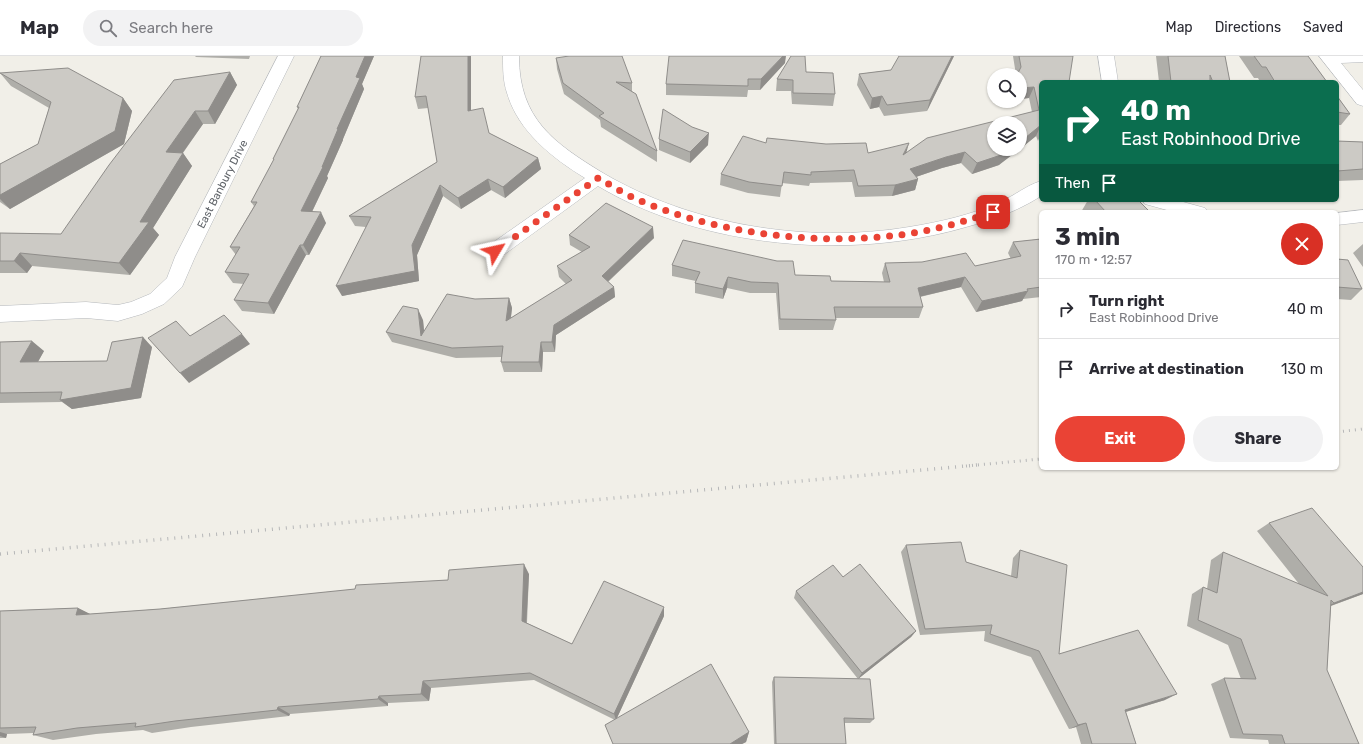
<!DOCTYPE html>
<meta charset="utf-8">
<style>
body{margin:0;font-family:Rubik,sans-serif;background:#f2f2f3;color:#2b2b33;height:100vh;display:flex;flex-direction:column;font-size:15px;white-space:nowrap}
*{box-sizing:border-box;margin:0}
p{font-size:13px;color:#7c7c81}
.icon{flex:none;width:22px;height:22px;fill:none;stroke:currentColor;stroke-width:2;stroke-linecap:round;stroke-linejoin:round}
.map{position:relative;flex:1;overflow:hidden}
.sheet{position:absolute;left:1039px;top:154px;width:300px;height:260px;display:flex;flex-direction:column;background:#fff;border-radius:6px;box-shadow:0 1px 3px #0004}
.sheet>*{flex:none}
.hud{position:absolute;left:1039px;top:24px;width:300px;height:122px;border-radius:6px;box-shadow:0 1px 3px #0004;background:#0b6e4f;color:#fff;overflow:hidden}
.tools{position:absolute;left:987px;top:12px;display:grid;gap:8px}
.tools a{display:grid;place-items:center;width:40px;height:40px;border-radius:50%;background:#fff;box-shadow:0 1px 3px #0004;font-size:20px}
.pin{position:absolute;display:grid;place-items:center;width:34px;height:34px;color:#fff;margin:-17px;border-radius:8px;box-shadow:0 2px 6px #0006}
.me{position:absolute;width:44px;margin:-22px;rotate:54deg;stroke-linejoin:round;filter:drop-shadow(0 0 3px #0008)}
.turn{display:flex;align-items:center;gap:14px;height:84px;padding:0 16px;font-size:18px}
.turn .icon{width:52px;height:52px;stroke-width:2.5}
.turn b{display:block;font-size:28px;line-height:34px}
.then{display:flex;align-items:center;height:38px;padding:0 16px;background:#0003;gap:8px;font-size:15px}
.round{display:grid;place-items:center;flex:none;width:42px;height:42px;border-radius:21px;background:#f2f2f3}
.head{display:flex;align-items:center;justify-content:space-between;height:68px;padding:0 16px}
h1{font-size:24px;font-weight:700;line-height:30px}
.cta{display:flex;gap:8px;margin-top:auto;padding:8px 16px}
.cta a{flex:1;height:46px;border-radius:24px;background:#ea4335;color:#fff;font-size:16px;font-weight:700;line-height:46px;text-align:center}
.cta a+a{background:#f2f2f3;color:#2b2b33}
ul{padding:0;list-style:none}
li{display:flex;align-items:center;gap:12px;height:60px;padding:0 16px;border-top:1px solid #e1e1e2}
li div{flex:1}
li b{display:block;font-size:15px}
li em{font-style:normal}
header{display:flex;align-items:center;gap:24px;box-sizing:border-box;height:56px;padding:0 20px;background:#fff;border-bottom:1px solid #e1e1e2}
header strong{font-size:19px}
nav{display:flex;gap:22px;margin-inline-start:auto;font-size:14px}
.search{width:280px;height:36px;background:#f2f2f3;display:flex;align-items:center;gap:10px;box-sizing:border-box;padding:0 14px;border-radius:22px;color:#7c7c81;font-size:15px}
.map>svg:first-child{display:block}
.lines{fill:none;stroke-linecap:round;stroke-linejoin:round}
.street-casing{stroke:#b5b8bc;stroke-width:1}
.street{fill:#fff;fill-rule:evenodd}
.rail-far1{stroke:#b6b7b8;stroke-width:3;stroke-dasharray:1 5;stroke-linecap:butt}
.rail{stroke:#b6b7b8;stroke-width:3.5;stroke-dasharray:1 6;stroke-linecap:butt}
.wall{fill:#afaea9}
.shaded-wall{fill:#8f8d8a}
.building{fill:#cccac5;stroke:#8f8d8a}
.route{stroke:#ea4335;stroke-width:7;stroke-dasharray:0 12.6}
.labels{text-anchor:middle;stroke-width:3.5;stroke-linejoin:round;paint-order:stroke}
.street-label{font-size:11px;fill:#5f6368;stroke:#fff}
</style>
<header>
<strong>Map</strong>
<div class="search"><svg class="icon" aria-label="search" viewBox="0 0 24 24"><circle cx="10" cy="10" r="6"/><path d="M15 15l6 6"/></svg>Search here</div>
<nav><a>Map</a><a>Directions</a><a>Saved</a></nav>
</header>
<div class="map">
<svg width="1363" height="688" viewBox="0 0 1363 688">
<rect width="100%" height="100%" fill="#f1efe8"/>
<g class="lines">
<!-- street casing -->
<g class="street-casing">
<path id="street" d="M278,0H294L195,201L182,231L164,248L142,258L118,265L86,262L0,266V250L86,246L118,249L131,246L150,238L167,222L175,201Z
M503,0H519C519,63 554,87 603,117C691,169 807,188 909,171C940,166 971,159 1000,146C1014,140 1027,129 1041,125V140C1018,155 992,164 966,171C850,205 702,192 598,130L502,200L495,202L488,200L485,195L488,190L585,122C552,102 518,75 507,37C503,25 503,13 503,0Z
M1098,0H1114L1118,26H1102Z
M1319,0H1363V6L1341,7L1363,34V50L1357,48Z
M1142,144H1176L1205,152L1208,156H1174L1145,148Z
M1363,154V166L1337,169V157Z"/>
</g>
<!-- street -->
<use href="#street" class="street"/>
<!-- rail-far1 -->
<path class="rail-far1" d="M1337,376L1363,373
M966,410L1041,403"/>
<!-- rail -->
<path class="rail" d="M0,498L977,409"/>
</g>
<!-- wall -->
<path class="wall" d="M195,0H250L249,3L196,1Z
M321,0H374L362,28L364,33L343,83V84L327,120L328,122L312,156L326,167L309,199H306L274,258L242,255L234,244L244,228L233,227L225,216L236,199L230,191L254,150L251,146L274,104L273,103L298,53L297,51Z
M954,0L927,55L884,60L879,51L870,53L857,29L859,18L891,14Z
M1013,0H1073L1041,26V78L1038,85L1036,80L1020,93V67L999,109L972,118L961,107L942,112L916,121L918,123L915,134L892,140L855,141L852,126L810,127L809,130L782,127L780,141L748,137L720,129L721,118L766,87L868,97H906L1032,56L1029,42L1020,43V19H1016Z
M1156,0H1225L1230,26H1159Z
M1239,0H1308L1327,26H1260L1258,22H1254Z
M556,2L632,27V35L657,95V106L601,71L600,64L564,38L557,13Z
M471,5V54L489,77L538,102L541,113L505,142L491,134L461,153L443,140L417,199L419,225L342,240L366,171L355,170L349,160L437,106L428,52L418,53L415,41Z
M785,7L760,34H748L747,41L666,39V28Z
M230,16L237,29L215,68H203L183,97L192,110L153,172L159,179L130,219L32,210L27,217H0V177L61,178Z
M806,16L835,38L833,50L792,48L791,35H776L777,23Z
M0,17L123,42L132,55L124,88L10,153L0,146V108L38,88L49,52L11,30Z
M1337,40L1350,58L1341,69H1337Z
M659,83L708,89L690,107L659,94Z
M1337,85L1363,86V124L1337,125Z
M1088,144H1138L1150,156H1081Z
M569,179L654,182L608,226L614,231L615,241L556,279L555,296H543L542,316H504L501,306L502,301L456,302L392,286L386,276L423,264L424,275L475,243L509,242L512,252L511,262L566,228L559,221L557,210L582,196L570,189Z
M1041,183V241L1023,243L1022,245L976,256L961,231L920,241L923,251L919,262H836V264L833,274H779L776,237H750L727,232L723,243L695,237V227L696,225L672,220V209L795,219L831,225L884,226L882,217L885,207L975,210L1011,203L1008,197L1013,186Z
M1363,188V211L1353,197Z
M1337,203L1362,233L1351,244L1337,243Z
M0,286L44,295L38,306L107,305L152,291L141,342L72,353L62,346L0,347Z
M1269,467L1363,511V538L1331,550L1327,614L1359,688H1269L1268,684L1230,682L1211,628L1224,622L1241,623L1228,589L1187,570L1192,538L1203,531L1207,533L1211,504L1223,496L1299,528L1257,475Z
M906,489L966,506L1011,520L1013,502L1020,494L1059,598L1165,644L1126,656L1136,688H1081L1076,671L1069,673L1031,601L984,585L985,575L920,579L901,496Z
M529,518L527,567L572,588L664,560L617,662L749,676L746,686L742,688H613L605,669L615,664L534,624L431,632L429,645L388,647V650L290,658L289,660L191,671L152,677L143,674L96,678L53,684L33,679L34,677L7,678L6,682H0V555L78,552L90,558L160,553L448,524Z
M843,521L916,575L911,581L858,623L794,542L796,535Z
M774,621L874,663L870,667H844L846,688H774L772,626Z"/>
<!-- shaded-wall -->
<path class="shaded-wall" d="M365,0H374L362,28L364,33L343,83V84L327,120L328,122L307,166L301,155L322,111L356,21Z
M468,0H471V66L468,55Z
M783,0H786L785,7L760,34L761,23Z
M952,0H954L927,55L930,44Z
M230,16L237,29L215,68L208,55Z
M1034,31L1029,42L1020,43V32Z
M882,40L879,51L870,53L872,42Z
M123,42L132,55L124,88L10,153L0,143V139Z
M195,55L203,68L174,109L166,96Z
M1041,69L1036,80L1020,93V86Z
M709,77L708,89L690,107V96Z
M909,87L906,98L903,99Z
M1011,93H1020L999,109L972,118L977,107Z
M965,96L961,107L942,112L907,124L910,113L946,101Z
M183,97L192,110L153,172L159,179L130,219L119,207L140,166Z
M538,102L541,113L505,142L503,131Z
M488,123L491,134L461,153L458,142Z
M918,123L915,134L892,140L895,129Z
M440,129L443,140L417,199L419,225L342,240L336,230L412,189Z
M321,156L326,167L309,199L303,189Z
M653,171L654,182L603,230L602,220Z
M300,189L306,199L274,258L268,247Z
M20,197L32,210L27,217L14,205Z
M728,221L727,232L723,243V233Z
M965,221L961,231L914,242L918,232Z
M614,231L615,241L556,279L555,296L552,286L554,269Z
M1028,235L1022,245L976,256L982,245Z
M509,242L512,252L509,275L506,265Z
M418,253L423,264L425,285L421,280Z
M242,278L250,288L189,327L180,317Z
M143,281L152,291L141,342L72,353L60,344Z
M32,285L44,295L32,316L20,306Z
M541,286L543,296L542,316L539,306Z
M524,508L529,518L526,573L522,565Z
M1363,536V538L1319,554L1334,547Z
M664,551V560L616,664L614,658Z
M78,552L96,561L76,559Z
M916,575L911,581L858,623L862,617Z
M423,625L431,632L429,645L421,638Z
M1177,638L1165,644L1115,659L1125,654Z
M379,640L388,647V650L378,643Z
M278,651L290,658L289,660L277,654Z
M1086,667L1076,671L1069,673L1078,669Z
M0,676L7,678L6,682L0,680Z
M749,676L746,686L742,688H730Z"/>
<!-- building -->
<path class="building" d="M321,0H365L356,21L360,22L337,73H338L322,111H323L301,155L321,156L303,189H300L268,247L234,244L249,218L225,216L240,191H230L257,146H251L274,103H273L299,51H297Z
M421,0H468V55L483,52L489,77L538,102L503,131L488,123L458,142L440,129L412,189L415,215L336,230L371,161L349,160L437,106L426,40L415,41Z
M569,0H622L632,27L616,26L636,38L657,95L599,60L604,57L563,27L556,2Z
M669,0H783L761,23H748V30L666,28Z
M791,0H805L806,16L833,17L835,38L793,37V24L777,23Z
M899,0H952L930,44L887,49L882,40L872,42L859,18L891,14Z
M1019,0H1073L1069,26H1041V69L1020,86V67H994V93H1011L1004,98L977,107L965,96L946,101L910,113L918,123L895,129L858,130L854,114L811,116V119L784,116L782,130L749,126L721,118L743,80L766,87L767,82L826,88L866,87L868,97L909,87L903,99L927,82L1039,54L1034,31L1020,32V19H1017L1021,11Z
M1168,0H1225L1230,26H1213L1210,19V26H1171Z
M1254,0H1308L1327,26H1275L1266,11H1262Z
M68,12L123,42L115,75L0,139V108L38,88L51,46L0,17Z
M230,16L208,55H195L166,96L183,97L140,166H149L119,207L20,197L14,205H0V177L61,178L109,109L174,24Z
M1337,40L1350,58L1337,56Z
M663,53L692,71L709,77L690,96L659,83Z
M1337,85L1363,86V113L1337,115Z
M1095,144H1138L1150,156H1106Z
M606,147L653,171L602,220L614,231L554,269L552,286H541L539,306H501L503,290L452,292L386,276L403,250L418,253L421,280L447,238L475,243L509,242L506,265L572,224L557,210L590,191L569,179Z
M1041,183V231L1027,233L1028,235L982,245L965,221L918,232L923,251H834L836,264L780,263L778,227L751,226L728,221L723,233L695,227L700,216L672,209L683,184L777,205H793L795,219L830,220L831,225L890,226L885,207L922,206L966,197L975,210L1021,200L1013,186Z
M1337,203L1348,204L1362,233L1337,231Z
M224,259L242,278L180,317L148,282L176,265L190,280Z
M143,281L131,332L60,344L62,336L0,337V286L32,285L20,306L107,305L112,286Z
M1312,452L1363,511V536L1334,547L1331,544L1327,614L1359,688H1285L1282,679L1243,678L1224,622L1256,623L1241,583L1198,564L1203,531L1217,537L1223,496L1328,540L1269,467Z
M961,486L966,506L1017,522L1020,494L1067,509L1059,598L1138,574L1177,638L1125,654L1136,688H1092L1086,667L1078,669L1039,595L990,578L992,569L925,573L906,489Z
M524,508L522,565L572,588L604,525L664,551L614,658L530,617L423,625L421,638L379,640L378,643L278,651L277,654L175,665L135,671L136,667L77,672L33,679L36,671L0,672V555L78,552L76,559L160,553L355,533L356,529L448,524L449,514Z
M860,508L916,575L862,617L796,535L833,509L843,521Z
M711,608L749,676L730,688H613L605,669Z
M774,621L870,623L874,663L844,662L846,688H776Z"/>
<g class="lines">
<!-- route -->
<path class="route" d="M495,195L598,122C609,128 621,136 632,141C711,177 814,190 899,179C932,175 963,166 993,156"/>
</g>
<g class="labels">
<!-- street labels -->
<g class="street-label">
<text transform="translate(222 128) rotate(-63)" y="4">East Banbury Drive</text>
</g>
</g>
</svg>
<div class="tools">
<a><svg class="icon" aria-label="search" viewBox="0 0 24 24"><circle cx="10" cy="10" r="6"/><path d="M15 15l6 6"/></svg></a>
<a><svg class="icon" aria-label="layers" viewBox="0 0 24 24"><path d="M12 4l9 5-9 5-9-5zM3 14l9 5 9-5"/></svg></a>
</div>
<div class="pin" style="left:993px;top:156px;background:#d93025"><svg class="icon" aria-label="arrive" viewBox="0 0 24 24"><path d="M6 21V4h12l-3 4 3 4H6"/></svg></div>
<svg class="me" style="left:495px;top:195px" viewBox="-20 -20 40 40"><path d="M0-17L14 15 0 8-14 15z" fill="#ea4335" stroke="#fff" stroke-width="4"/></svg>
<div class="hud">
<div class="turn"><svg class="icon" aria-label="right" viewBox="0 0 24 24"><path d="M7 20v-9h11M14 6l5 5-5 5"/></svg><div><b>40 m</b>East Robinhood Drive</div></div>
<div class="then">Then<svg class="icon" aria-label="arrive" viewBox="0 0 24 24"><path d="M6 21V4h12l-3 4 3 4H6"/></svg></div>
</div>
<section class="sheet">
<div class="head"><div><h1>3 min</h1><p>170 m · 12:57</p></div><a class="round" style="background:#d93025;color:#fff"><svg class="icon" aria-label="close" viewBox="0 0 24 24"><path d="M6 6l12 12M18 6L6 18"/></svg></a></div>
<ul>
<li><svg class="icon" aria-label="right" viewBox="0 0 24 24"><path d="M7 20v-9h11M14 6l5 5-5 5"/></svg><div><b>Turn right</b><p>East Robinhood Drive</p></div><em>40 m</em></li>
<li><svg class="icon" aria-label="arrive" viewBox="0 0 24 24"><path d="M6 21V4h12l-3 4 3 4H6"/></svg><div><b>Arrive at destination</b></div><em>130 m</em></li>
</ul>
<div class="cta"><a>Exit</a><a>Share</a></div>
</section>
</div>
